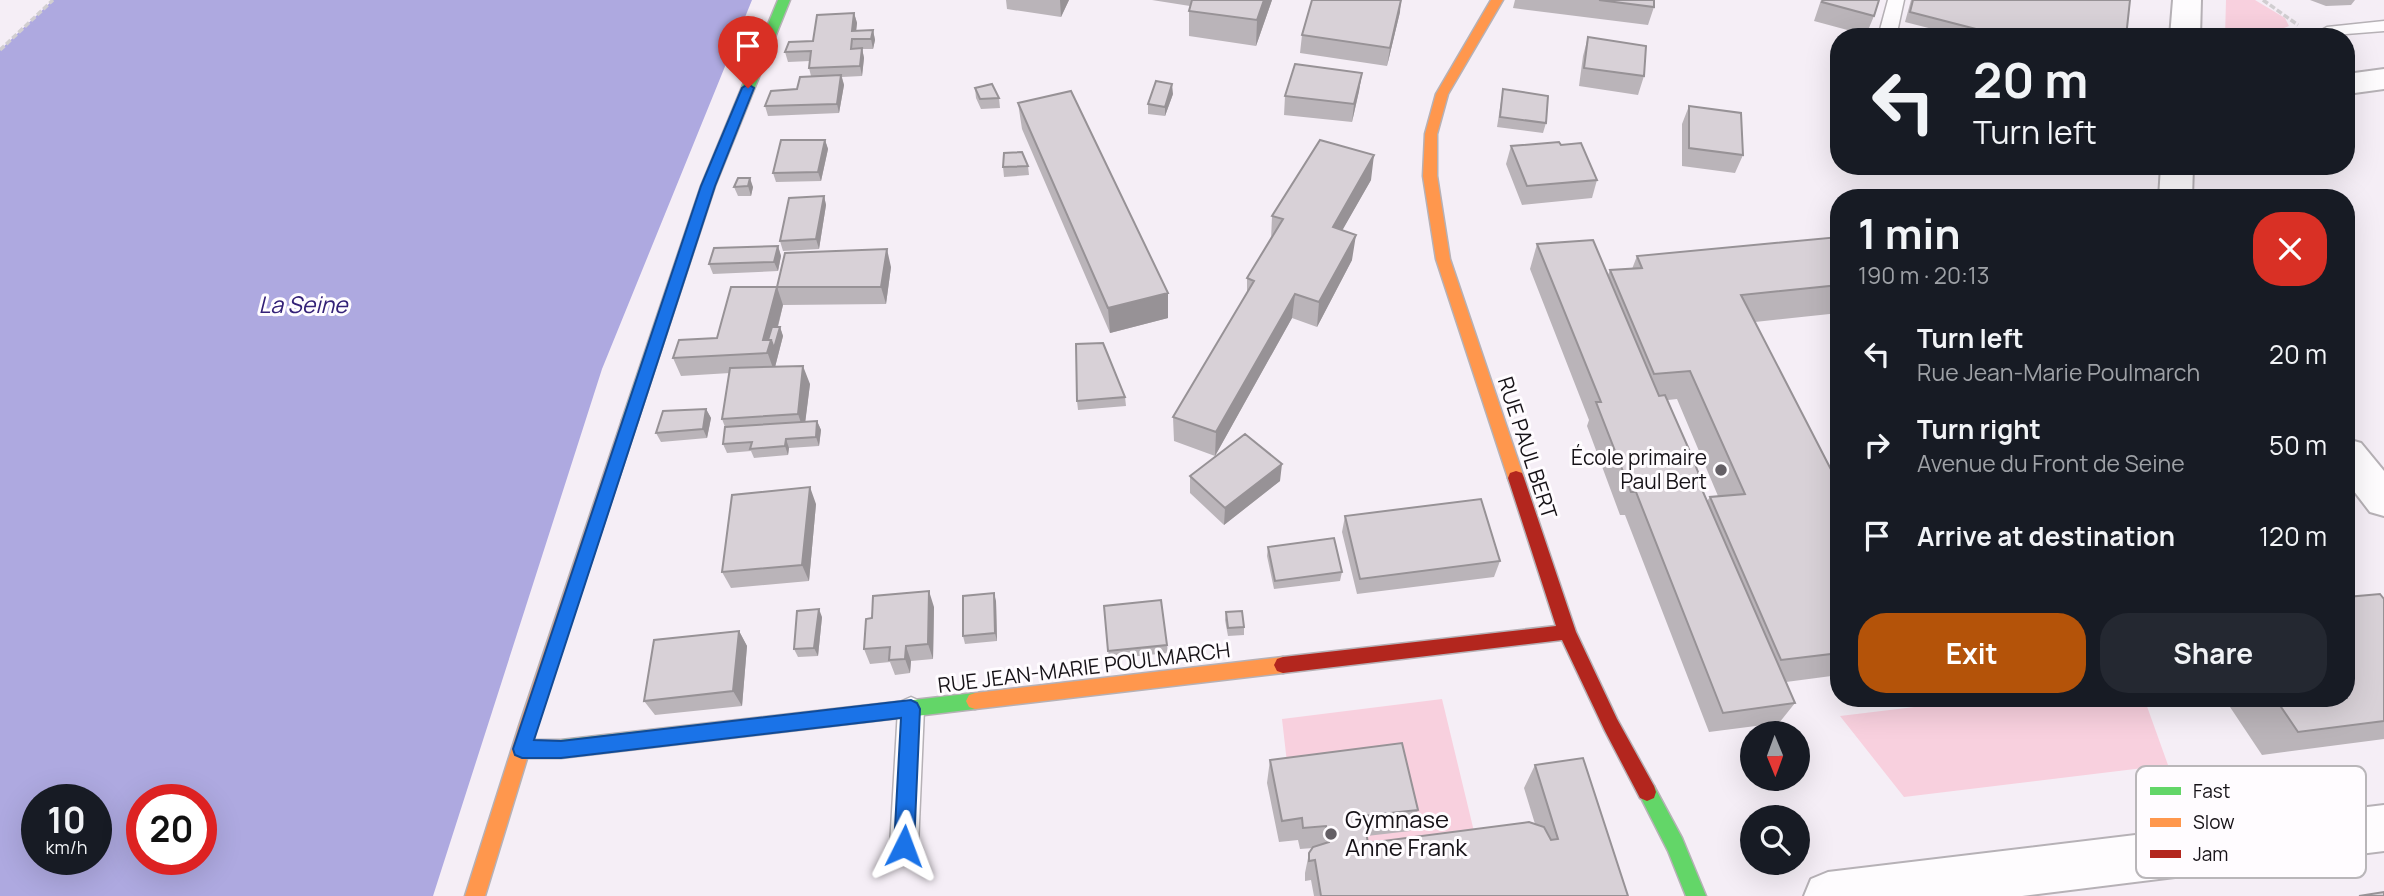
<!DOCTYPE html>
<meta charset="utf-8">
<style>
body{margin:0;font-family:Manrope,sans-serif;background:#242831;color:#f1f3f6;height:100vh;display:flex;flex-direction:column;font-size:26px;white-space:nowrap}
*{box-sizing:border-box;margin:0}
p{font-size:23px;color:#9ea1a6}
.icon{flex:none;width:38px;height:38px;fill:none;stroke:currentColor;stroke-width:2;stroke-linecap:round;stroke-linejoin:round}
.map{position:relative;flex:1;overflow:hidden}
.drawer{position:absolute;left:1830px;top:189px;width:525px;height:518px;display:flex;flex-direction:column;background:#171b24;border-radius:28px;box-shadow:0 7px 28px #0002}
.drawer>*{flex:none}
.hud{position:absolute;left:1830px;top:28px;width:525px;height:147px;border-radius:28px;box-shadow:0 7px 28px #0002;background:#171b24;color:#f1f3f6;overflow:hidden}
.needle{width:46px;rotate:179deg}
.buttons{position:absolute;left:1740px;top:721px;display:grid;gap:14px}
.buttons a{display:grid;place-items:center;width:70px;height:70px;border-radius:50%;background:#171b24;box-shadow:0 7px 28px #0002;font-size:35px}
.speed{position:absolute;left:21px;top:784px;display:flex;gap:14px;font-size:35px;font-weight:700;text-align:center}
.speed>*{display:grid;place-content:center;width:91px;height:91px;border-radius:50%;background:#171b24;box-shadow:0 7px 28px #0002;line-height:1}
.speed small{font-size:18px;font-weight:400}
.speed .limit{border:10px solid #d22;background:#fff;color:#111}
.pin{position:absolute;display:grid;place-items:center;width:60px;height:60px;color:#fff;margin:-72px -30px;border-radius:50% 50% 50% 0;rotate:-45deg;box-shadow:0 0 7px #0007}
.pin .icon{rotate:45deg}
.me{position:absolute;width:77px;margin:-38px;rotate:3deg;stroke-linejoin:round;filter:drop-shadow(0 0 5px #0008)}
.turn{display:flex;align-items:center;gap:24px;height:147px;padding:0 28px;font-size:32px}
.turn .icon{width:91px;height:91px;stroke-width:2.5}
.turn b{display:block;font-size:49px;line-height:60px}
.round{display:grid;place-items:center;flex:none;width:74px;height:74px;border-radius:28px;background:#242831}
.head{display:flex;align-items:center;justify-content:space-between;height:119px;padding:0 28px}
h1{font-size:42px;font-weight:700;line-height:52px}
.action{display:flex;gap:14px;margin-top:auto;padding:14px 28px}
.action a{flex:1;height:80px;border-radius:28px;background:#b45309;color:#fff;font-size:28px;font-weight:700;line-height:80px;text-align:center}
.action a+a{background:#242831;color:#f1f3f6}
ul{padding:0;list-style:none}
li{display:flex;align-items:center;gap:21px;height:91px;padding:0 28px}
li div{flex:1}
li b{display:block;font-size:26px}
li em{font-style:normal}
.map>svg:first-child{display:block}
.green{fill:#f8d0de}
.water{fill:#aea9e0;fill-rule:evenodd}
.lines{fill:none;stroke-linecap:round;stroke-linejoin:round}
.lane-casing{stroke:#b6b1b6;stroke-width:3}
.street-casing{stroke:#b6b1b6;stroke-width:4}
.fast-casing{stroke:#b6b1b6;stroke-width:3}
.slow-casing{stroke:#b6b1b6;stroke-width:3}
.jam-casing{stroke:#b6b1b6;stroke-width:3}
.path{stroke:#d1ced1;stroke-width:3.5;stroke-dasharray:6 2.5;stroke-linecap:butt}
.lane{fill:#fefcfe;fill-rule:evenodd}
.street{fill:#fefcfe;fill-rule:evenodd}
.fast{fill:#63d668;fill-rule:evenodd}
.slow{fill:#ff974d;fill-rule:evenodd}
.jam{fill:#b3261e;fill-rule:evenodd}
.wall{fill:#bab4b9;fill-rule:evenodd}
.shaded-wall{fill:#979296}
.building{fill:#d8d1d7;stroke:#979296;stroke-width:2}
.route{fill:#1a73e8;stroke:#114b97;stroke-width:2}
.poi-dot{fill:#645f65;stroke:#fffcff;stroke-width:2.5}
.labels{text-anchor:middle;stroke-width:6;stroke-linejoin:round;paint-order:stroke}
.street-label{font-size:21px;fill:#161217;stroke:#fffcff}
.poi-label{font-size:21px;fill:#161217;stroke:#fffcff;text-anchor:end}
.water-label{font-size:23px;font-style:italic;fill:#332077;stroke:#fffcff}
.near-poi-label{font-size:24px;fill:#161217;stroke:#fffcff;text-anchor:start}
.key{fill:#fffcff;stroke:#b9b6b9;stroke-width:2}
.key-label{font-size:19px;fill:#161217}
</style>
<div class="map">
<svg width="2384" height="896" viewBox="0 0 2384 896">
<rect width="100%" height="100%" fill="#f5eef6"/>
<!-- green -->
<path class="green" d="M2226,0H2255L2285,18L2289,26L2265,35L2225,37Z
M1989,698H2144L2168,765L1904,797L1840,716Z
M1442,699L1478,848L1362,863L1289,780L1282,719Z"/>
<!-- water -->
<path class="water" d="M53,0H752L602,369L433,896H0V50ZM37,800H96V859H37ZM142,800H201V859H142Z"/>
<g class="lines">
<!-- lane casing -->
<g class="lane-casing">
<path id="lane" d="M1888,0H1904L1896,37H1878Z
M2384,21V31L2321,36L2318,32L2327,27Z
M911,697L920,701L924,709L918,846L914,856L904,860L894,856L890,846L898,709L902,701Z"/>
</g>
<!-- street casing -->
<g class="street-casing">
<path id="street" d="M2173,0H2201L2200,37H2170Z
M2384,69V89L2347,94V74Z
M2161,166H2193L2192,198H2159Z
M2347,439L2361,443L2384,471V516L2370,512L2347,482Z
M2384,805V851L2022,896H1804L1811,879L1828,872Z"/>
</g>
<!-- fast casing -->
<g class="fast-casing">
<path id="fast" d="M778,0H790L715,186L638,420L635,424H625L622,420L701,186Z
M975,693L981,695L984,701L981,707L975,709L561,758H522L515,755L513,749L515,743L522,740H561Z
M1647,783L1654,786L1682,838L1706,896H1686L1668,851L1638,792L1640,786Z"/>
</g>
<!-- slow casing -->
<g class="slow-casing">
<path id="slow" d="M1491,0H1503L1448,94L1437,134V176L1450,259L1524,478L1522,483H1510L1508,478L1436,259L1423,176L1425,134L1436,94Z
M630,414L635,416L638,420L537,726L485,896H465L519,726L622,420L625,416Z
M1283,657L1289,659L1292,665L1289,671L1283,673L975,709L969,707L966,701L969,695L975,693Z"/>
</g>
<!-- jam casing -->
<g class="jam-casing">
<path id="jam" d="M1516,471L1522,473L1524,478L1576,632L1617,719L1654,786L1656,792L1654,798L1647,801L1640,798L1605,731L1562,640L1283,673L1277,671L1274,665L1277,659L1283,657L1556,626L1508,478L1510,473Z"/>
</g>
<!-- path -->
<path class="path" d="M2263,0L2298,25
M2280,37L2297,32
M0,50L53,0"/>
<!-- lane -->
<use href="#lane" class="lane"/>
<!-- street -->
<use href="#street" class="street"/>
<!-- fast -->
<use href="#fast" class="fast"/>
<!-- slow -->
<use href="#slow" class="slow"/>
<!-- jam -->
<use href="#jam" class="jam"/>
</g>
<!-- wall -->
<path class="wall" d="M1006,0H1069L1061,17L1007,9Z
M1152,0H1272L1256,46L1189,36V11L1190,6Z
M1515,0H1654V7L1648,25L1513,8Z
M1821,0H1879L1874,16L1866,35L1814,21Z
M1911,0H2130L2126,37H1964L1905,22Z
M2310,0H2355L2351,5L2326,6Z
M1400,12L1387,66L1300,53L1302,35Z
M854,13L857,23L856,31L873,30L875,40L873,49H862L864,58L862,76L842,77L844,85L839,113L768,116L765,106L797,89L811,76L809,68L810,61L788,62L785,52L813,41Z
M1588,37L1644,76L1638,95L1579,86L1583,56Z
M1362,73L1359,91L1352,122L1284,115L1285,96Z
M975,88L999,98L1000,108L981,109L976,98Z
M1503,89L1546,123L1543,133L1497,127Z
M1173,94L1165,116L1148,114V104Z
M1018,103L1168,318L1110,333L1022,129Z
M1689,106L1743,155L1735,173L1682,166V124Z
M825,140L828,149L821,181L776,182L773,173Z
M1561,145L1597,180L1592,198L1522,205L1506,164L1511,146Z
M1028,166L1029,175L1004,177L1003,167Z
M738,178L753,187L751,196H738L734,187Z
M1371,180L1342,230L1352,260L1317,327L1292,318L1215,456L1174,441L1173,417L1247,293V278L1271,240L1272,216Z
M824,196L826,205L819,249L783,251L780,241Z
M1839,237V313L1755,322L1839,485V675L1786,682L1795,703L1779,723L1709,732L1625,515H1620L1587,426L1589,420L1530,269L1537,244L1608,275L1610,270L1632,269L1637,256ZM1677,399L1718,496L1710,497L1707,501L1702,488L1703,485L1668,400Z
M778,246L781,256L778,271L713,274L709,264Z
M891,267L886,304L783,305L778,327H780L783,336L775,367L810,384L805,422L817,421L821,430L819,446L789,448L788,455L754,458L751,451L727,453L723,444L725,427L722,419L730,373L681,376L673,358L717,338L777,287Z
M1125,397L1126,406L1078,410L1077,401Z
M706,409L711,418L707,438L661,442L656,433Z
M1190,476L1280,481L1224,525L1190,493Z
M816,504L809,581L731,588L722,572Z
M1345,516L1500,561L1494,577L1357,594L1342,532Z
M1268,547L1342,572L1340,581L1274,589L1267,556Z
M2384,599V739L2262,755L2224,698H2347Z
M996,601L997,641L965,644L963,636Z
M1104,606L1167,645L1168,653L1109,659Z
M934,607L933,659L911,661L910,673L895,675L890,662L870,664L864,649Z
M1226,612L1244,627V635L1228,636L1225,620Z
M822,617L818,656L798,657L794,649Z
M739,631L747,646L742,706L655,715L644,701Z
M1270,760L1418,810L1410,831L1367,836L1368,843L1535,824L1524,788L1535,765L1628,896H1314L1311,880L1305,881V873L1309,853L1313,848L1300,849L1298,840L1279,842L1267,783Z"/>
<!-- shaded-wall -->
<path class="shaded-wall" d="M1060,0H1069L1061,17Z
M1264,0H1272L1256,46L1257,20Z
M1401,0L1400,12L1387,66L1390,48Z
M854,13L857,23L855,41L852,31Z
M873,30L875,40L873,49L871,39Z
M862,48L864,58L862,76L860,66Z
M1362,73L1359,91L1352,122L1354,104Z
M841,75L844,85L839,113L837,104Z
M1172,84L1173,94L1165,116V107Z
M825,140L828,149L821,181L818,172Z
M1374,155L1371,180L1330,252L1333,227Z
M750,178L753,187L751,196L748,186Z
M824,196L826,205L819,249L816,239Z
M1356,235L1352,260L1317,327L1319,302Z
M778,246L781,256L778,271L774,262Z
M887,249L891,267L886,304L881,287Z
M777,287L783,305L773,345L780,327L783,336L774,371L763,340Z
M1168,293V318L1110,333L1108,308Z
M1295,294L1292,318L1215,456L1216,432Z
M803,366L810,384L804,432L798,414Z
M706,409L711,418L707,438L703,429Z
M817,421L821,430L819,446L816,437Z
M786,439L789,448L788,455L785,446Z
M1282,464L1280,481L1224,525L1225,508Z
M810,487L816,504L809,581L802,565Z
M929,591L934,607L933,659L928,644Z
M994,593L996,601L997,641L995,633Z
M819,609L822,617L818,656L814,648Z
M739,631L747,646L742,706L733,691Z
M906,646L911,661L910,673L905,659Z"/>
<!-- building -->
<path class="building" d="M1192,0H1264L1257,20L1189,11Z
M1312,0H1401L1390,48L1302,35Z
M1599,0H1654V7Z
M1823,0H1879L1874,16L1822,2Z
M1913,0H2130L2126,37H2007L1910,12Z
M854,13L852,31L873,30L871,39H852L851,49L862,48L860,66L809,68L811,51L785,52L789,42L813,41L817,15Z
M1588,37L1646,46L1644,76L1584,68Z
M1295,64L1362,73L1354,104L1285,96Z
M841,75L837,104L765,106L771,91L797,89L800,77Z
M1156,81L1172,84L1165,107L1148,104Z
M992,84L999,98L980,99L975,88Z
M1503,89L1548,96L1546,123L1500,117Z
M1071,91L1168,293L1108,308L1018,103Z
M1689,106L1741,113L1743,155L1689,148Z
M781,140H825L818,172L773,173Z
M1320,140L1374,155L1333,227L1356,235L1319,302L1295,294L1216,432L1173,417L1254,281L1247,278L1283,219L1272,216Z
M1559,142L1561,145L1581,143L1597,180L1527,186L1511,146Z
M1022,152L1028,166L1003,167L1004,153Z
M738,178H750L748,186L734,187Z
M824,196L816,239L780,241L789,198Z
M1839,237V285L1741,295L1839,485V653L1781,660L1710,497L1745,494L1690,371L1654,374L1610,270L1642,268L1637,256Z
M1593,240L1659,396L1665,395L1691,454L1703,485H1700L1795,703L1723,713L1636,492H1631L1596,402H1601L1537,244Z
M778,246L774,262L709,264L714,248Z
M887,249L881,287H777L785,253Z
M731,287H777L763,340H771L767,353L673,358L679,340L717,338Z
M772,327H780L774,348L771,340H768Z
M1103,343L1125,397L1077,401L1076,344Z
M803,366L798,414L722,419L730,368Z
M706,409L703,429L656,433L663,411Z
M817,421L816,437L786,439L785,446L750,449L752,442L723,444L725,427Z
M1245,434L1282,464L1225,508L1190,476Z
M810,487L802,565L722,572L732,495Z
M1481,499L1500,561L1360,579L1345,516Z
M1334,538L1342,572L1275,581L1268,547Z
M929,591L928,644L906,646L905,659L889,660L890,647L864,649L866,619L872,618L873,596Z
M994,593L995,633L963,636V596Z
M2380,594L2384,599V721L2298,732L2275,698H2347V597Z
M1161,600L1167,645L1108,651L1104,606Z
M819,609L814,648L794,649L797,611Z
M1242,611L1244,627L1228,628L1226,612Z
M739,631L733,691L644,701L654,640Z
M1402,743L1418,810L1363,816L1368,843L1529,822L1544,827L1551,840L1558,839L1535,765L1583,758L1628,896H1321L1315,860L1309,861V853L1313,847L1329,842L1326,826L1303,828L1302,818L1282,821L1270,760Z
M2384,892V896H2359Z"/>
<!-- route -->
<path class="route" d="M748,84L754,88L715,186L534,740L561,741L911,700L917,703L920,709L914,846L911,853L904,856L897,853L894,846L901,718L561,758H522L515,755L513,749L701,186L742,88Z"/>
<!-- markers -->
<g class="poi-dot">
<circle cx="1721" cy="470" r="7"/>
<circle cx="1331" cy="834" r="7"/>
</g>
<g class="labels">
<!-- street labels -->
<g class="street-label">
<text transform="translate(1527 448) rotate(72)" y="7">RUE PAUL BERT</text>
<text transform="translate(1084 668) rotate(-7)" y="7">RUE JEAN-MARIE POULMARCH</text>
</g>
<!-- poi labels -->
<g class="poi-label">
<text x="1707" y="465">École primaire<tspan x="1707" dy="24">Paul Bert</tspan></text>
</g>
<!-- water labels -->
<g class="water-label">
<text x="303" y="313">La Seine</text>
</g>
<!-- near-poi labels -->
<g class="near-poi-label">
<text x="1345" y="828">Gymnase<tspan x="1345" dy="28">Anne Frank</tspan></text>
</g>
</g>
<!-- legend -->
<rect x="2136" y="766" width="230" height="112" rx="10" class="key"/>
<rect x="2150" y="787" width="31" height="8" fill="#63d668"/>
<rect x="2150" y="818" width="31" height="9" fill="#ff974d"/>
<rect x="2150" y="850" width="31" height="8" fill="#b3261e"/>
<g class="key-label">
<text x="2193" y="798">Fast</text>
<text x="2193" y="829">Slow</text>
<text x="2193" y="861">Jam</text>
</g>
</svg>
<div class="buttons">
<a><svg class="needle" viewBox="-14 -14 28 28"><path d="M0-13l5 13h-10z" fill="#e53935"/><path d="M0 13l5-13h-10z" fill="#9ea1a6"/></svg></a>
<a><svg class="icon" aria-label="search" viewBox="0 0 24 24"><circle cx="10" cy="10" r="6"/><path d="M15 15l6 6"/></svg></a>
</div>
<div class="speed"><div>10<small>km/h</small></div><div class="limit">20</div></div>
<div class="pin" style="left:748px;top:88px;background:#d93025"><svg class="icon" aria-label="arrive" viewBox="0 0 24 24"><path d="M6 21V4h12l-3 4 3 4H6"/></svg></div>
<svg class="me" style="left:904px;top:846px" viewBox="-20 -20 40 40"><path d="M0-17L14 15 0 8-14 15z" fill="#1a73e8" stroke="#fff" stroke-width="4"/></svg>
<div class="hud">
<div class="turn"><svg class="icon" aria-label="left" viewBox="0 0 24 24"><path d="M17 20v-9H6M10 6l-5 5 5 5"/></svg><div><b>20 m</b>Turn left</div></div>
</div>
<section class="drawer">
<div class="head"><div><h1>1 min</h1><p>190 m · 20:13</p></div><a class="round" style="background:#d93025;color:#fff"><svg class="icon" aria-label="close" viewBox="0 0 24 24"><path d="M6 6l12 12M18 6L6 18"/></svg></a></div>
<ul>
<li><svg class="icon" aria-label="left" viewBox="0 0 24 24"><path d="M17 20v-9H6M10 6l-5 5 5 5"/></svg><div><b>Turn left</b><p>Rue Jean-Marie Poulmarch</p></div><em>20 m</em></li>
<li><svg class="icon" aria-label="right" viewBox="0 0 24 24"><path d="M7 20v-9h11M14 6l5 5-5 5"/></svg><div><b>Turn right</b><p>Avenue du Front de Seine</p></div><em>50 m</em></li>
<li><svg class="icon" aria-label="arrive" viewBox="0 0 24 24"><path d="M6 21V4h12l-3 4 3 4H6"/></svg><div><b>Arrive at destination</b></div><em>120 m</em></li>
</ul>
<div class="action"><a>Exit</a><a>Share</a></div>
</section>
</div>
